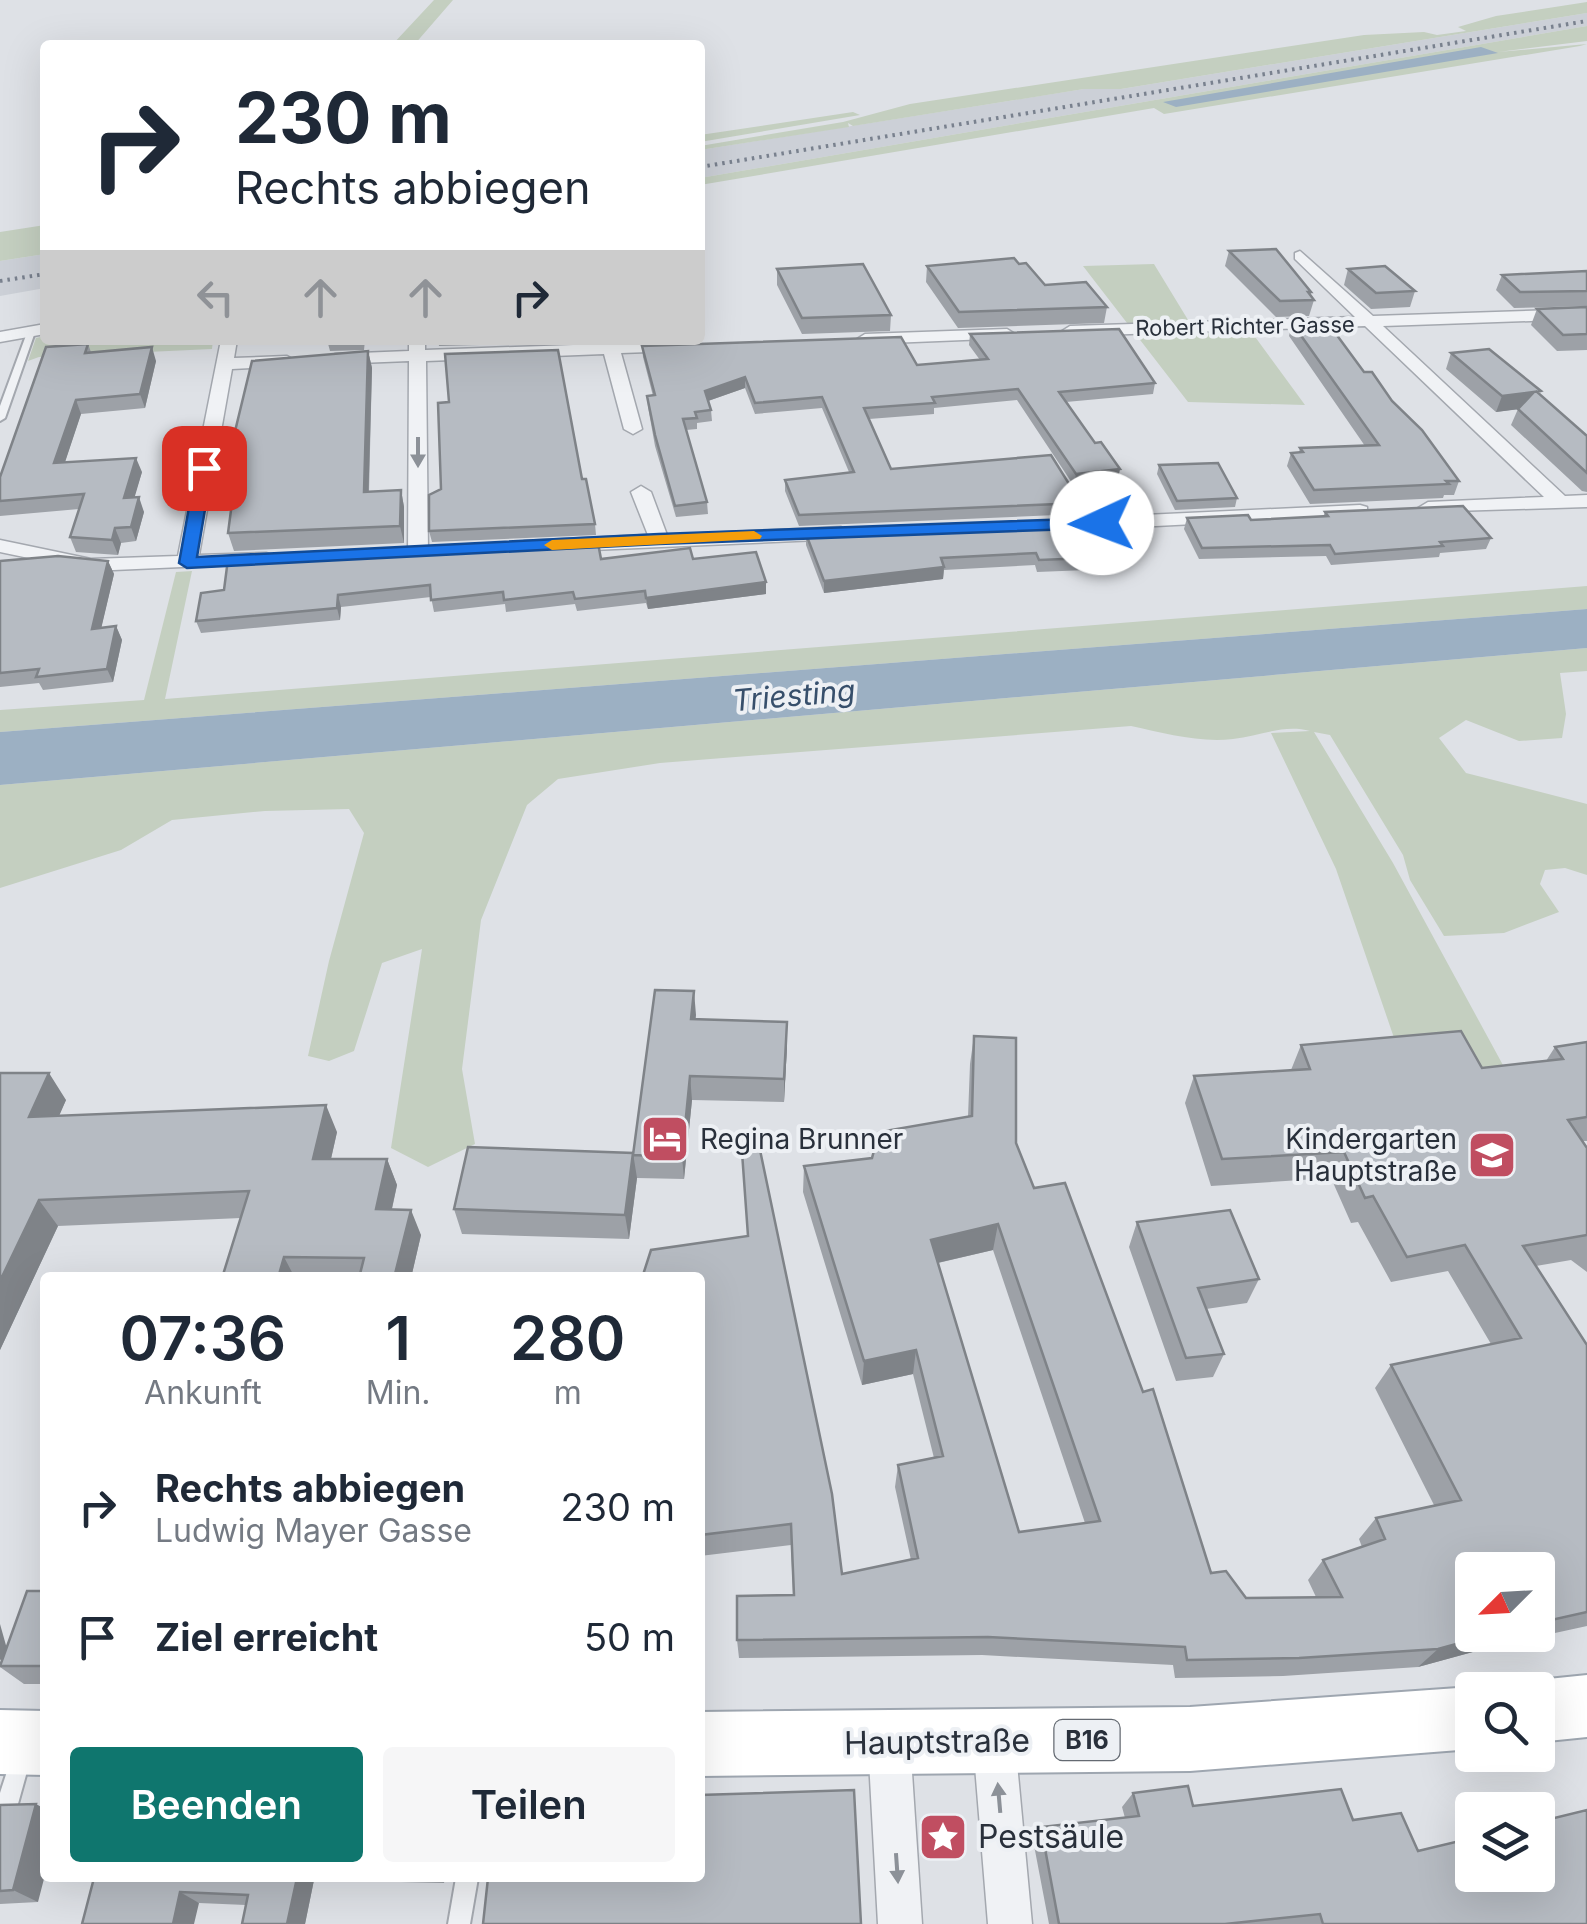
<!DOCTYPE html>
<html lang="de">
<meta charset="utf-8">
<style>
body{margin:0;font-family:Inter,sans-serif;background:#f6f6f7;color:#1f2937;height:100vh;display:flex;flex-direction:column;font-size:38px;white-space:nowrap}
*{box-sizing:border-box;margin:0}
p{font-size:32px;color:#747a83}
.icon{flex:none;width:55px;height:55px;fill:none;stroke:currentColor;stroke-width:2;stroke-linecap:round;stroke-linejoin:round}
.map{position:relative;flex:1;overflow:hidden}
.details{position:absolute;left:40px;top:1272px;width:665px;height:610px;display:flex;flex-direction:column;background:#fff;border-radius:10px;box-shadow:0 10px 40px #0002}
.details>*{flex:none}
.guide{position:absolute;left:40px;top:40px;width:665px;height:305px;border-radius:10px;box-shadow:0 10px 40px #0002;background:#fff;color:#1f2937;overflow:hidden}
.needle{width:65px;rotate:246deg}
.fabs{position:absolute;left:1455px;top:1552px;display:grid;gap:20px}
.fabs a{display:grid;place-items:center;width:100px;height:100px;border-radius:10px;background:#fff;box-shadow:0 10px 40px #0002;font-size:50px}
.pin{position:absolute;display:grid;place-items:center;width:85px;height:85px;color:#fff;margin:-42px;border-radius:20px;box-shadow:0 5px 15px #0006}
.me{position:absolute;width:110px;margin:-55px;rotate:268deg;stroke-linejoin:round;filter:drop-shadow(0 0 8px #0008)}
.turn{display:flex;align-items:center;gap:35px;height:210px;padding:0 30px;font-size:45px}
.turn .icon{width:130px;height:130px;stroke-width:2.5}
.turn b{display:block;font-size:70px;line-height:85px}
.lanes{display:flex;align-items:center;height:95px;padding:0 30px;background:#0003;justify-content:center;gap:50px;direction:ltr}
.lanes .off{opacity:.35}
.eta{display:flex;justify-content:space-evenly;align-items:center;height:170px;text-align:center}
.eta b{font-size:60px;font-weight:600;line-height:70px}
.button{display:flex;gap:20px;margin-top:auto;padding:20px 30px}
.button a{flex:1;height:115px;border-radius:10px;background:#0f766e;color:#fff;font-size:40px;font-weight:600;line-height:115px;text-align:center}
.button a+a{background:#f6f6f7;color:#1f2937}
ul{padding:0;list-style:none}
li{display:flex;align-items:center;gap:30px;height:130px;padding:0 30px}
li div{flex:1}
li b{display:block;font-size:38px}
li em{font-style:normal}
.map>svg:first-child{display:block}
.built{fill:#ccd0d7}
.green{fill:#c4cfc0}
.water{fill:#9cb0c3}
.lines{fill:none;stroke-linecap:round;stroke-linejoin:round}
.lane-casing{stroke:#a4a8af;stroke-width:4}
.street-casing{stroke:#a4a8af;stroke-width:3}
.primary-casing{stroke:#9ea6b0;stroke-width:4}
.lane{fill:#f0f2f5;fill-rule:evenodd}
.street{fill:#f0f2f5;fill-rule:evenodd}
.primary{fill:#fff;fill-rule:evenodd}
.rail{stroke:#79818e;stroke-width:4;stroke-dasharray:2.5 5;stroke-linecap:butt}
.wall{fill:#9da1a7;fill-rule:evenodd}
.shaded-wall{fill:#7f8388}
.building{fill:#b6bbc2;stroke:#7f8388;stroke-width:2.5;fill-rule:evenodd}
.oneway{fill:#8c9198}
.route{fill:#1a73e8;stroke:#114b97;stroke-width:2.5}
.slow{fill:#f59e0b}
.labels{text-anchor:middle;stroke-width:8;stroke-linejoin:round;paint-order:stroke}
.far-street-label{font-size:22px;fill:#29303b;stroke:#edf0f4}
.shield{fill:#edf0f4;stroke:#646a72;stroke-width:2.5}
.shield-label{font-size:25px;font-weight:bold;fill:#29303b}
.poi-label{font-size:28px;fill:#29303b;stroke:#edf0f4;text-anchor:start}
.water-label{font-size:30px;font-style:italic;fill:#374f6b;stroke:#edf0f4}
.near-street-label{font-size:32px;fill:#29303b;stroke:#edf0f4}
.near-poi-label{font-size:32px;fill:#29303b;stroke:#edf0f4;text-anchor:start}
</style>
<div class="map">
<svg width="1587" height="1924" viewBox="0 0 1587 1924">
<rect width="100%" height="100%" fill="#dee1e6"/>
<!-- built -->
<path class="built" d="M1587,13V26L700,178V150L1084,89H1121Z
M45,254V288L0,296V261Z"/>
<!-- green -->
<path class="green" d="M434,0H453L414,45H392Z
M1587,2V13L1121,89H1084L853,126L848,123L849,127L700,150V146L843,122L910,104L1364,35L1424,32L1437,35L1466,31L1458,27L1496,16Z
M1587,26V41L1498,52L1587,44L1580,46L1164,114L1154,108L700,185V178Z
M853,112L860,115L700,142V135Z
M45,225V254L0,261V232Z
M1154,264L1196,333L1253,334L1305,405L1188,402L1083,266Z
M45,336V340H213L212,349L39,357L28,361L36,338Z
M192,571L165,699L1587,586V609L0,732V710L144,700L176,572Z
M1587,648V671L1560,673L1566,714L1562,738L1519,741L1466,720L1439,738L1466,773L1587,804V875L1565,868L1545,870L1540,884L1559,912L1504,933L1444,936L1410,880L1403,855L1330,735L1314,732L1393,863L1516,1089L1403,1064L1336,869L1271,733L1310,731C1283,724 1260,736 1233,739C1199,743 1164,733 1131,726L660,763L558,779L527,805L481,920L462,1069L475,1144L428,1167L391,1148L422,949L382,963L354,1051L329,1061L308,1056L329,961L364,833L349,809L265,811L172,820L121,850L0,888V785Z"/>
<!-- water -->
<path class="water" d="M1481,47L1498,53L1176,107L1163,102Z
M1587,609V648L0,785V732Z"/>
<g class="lines">
<!-- lane casing -->
<g class="lane-casing">
<path id="lane" d="M28,330L35,332L5,418L0,421V406Z
M21,1747L28,1750L31,1757L11,1829L8,1837L0,1840V1793L14,1750Z
M456,1878H478L470,1924H448Z"/>
</g>
<!-- street casing -->
<g class="street-casing">
<path id="street" d="M1300,251L1373,316L1587,309V319L1383,326L1565,496L1587,495V507L1421,512L1418,508L1428,502L1544,497L1365,326L1070,336L1062,331L1070,326L1355,317L1295,259V253Z
M45,324V334L0,342V332Z
M1007,329L1015,334L1013,338L865,344L857,339L865,334Z
M221,340H237L234,358L287,356L296,361L287,366L232,369L199,555L266,553L273,555L276,559L273,563L91,571L0,552V540L91,559L178,556Z
M409,340H425V350L602,344L601,340L677,341L685,346L677,351L621,353L642,429L633,434L624,429L604,354L426,361L428,553L418,559L408,553L409,361L335,364L326,359L335,354L409,351Z
M641,486L651,492L667,535L841,527L851,533L841,539L524,553L514,547L524,541L648,535L631,492Z
M1360,505L1367,507V515L1059,531L1049,525L1059,519Z
M889,1721L904,1727L910,1742L922,1924H878L868,1742L874,1727Z
M994,1721L1009,1727L1015,1742L1032,1924H988L973,1742L979,1727Z"/>
</g>
<!-- primary casing -->
<g class="primary-casing">
<path id="primary" d="M1587,1675V1737L1538,1742V1690L1516,1689L1538,1680Z
M1472,1687L1480,1690H1472V1749L1190,1771L700,1776V1712L1190,1707Z
M0,1710L45,1711V1775L0,1774Z"/>
</g>
<!-- lane -->
<use href="#lane" class="lane"/>
<!-- street -->
<use href="#street" class="street"/>
<!-- primary -->
<use href="#primary" class="primary"/>
<!-- rail -->
<path class="rail" d="M700,167L1587,21
M0,281L45,274"/>
</g>
<!-- wall -->
<path class="wall" d="M1229,251L1311,292L1310,295L1314,300L1309,316L1276,317L1225,266Z
M1019,264L1045,285L1107,307L1104,323L958,328L926,282L927,266Z
M777,269L891,315L890,331L802,334L777,285Z
M1348,269L1415,291L1410,307L1371,309L1344,285Z
M1587,271V306L1514,308L1496,290L1502,275Z
M1587,307V350L1557,351L1531,325L1537,309Z
M1292,323L1364,372L1392,401L1459,481L1454,495H1444L1443,498L1310,504L1287,466L1291,453L1299,452L1300,448L1365,446L1289,336Z
M970,334L1155,383L1153,394L1066,402L1118,480L1074,486L1017,400L934,408V414L869,419L891,469L1081,503L1080,514L799,526L785,491V480L849,472L822,408L755,414L745,388L708,401L711,410L712,421L697,423V429L686,430L707,502L708,514L676,517L655,446L648,407L647,396H653L643,357L642,346L917,365L980,360L969,345Z
M327,340H365L364,350L330,351Z
M438,340H555L556,343L439,346Z
M88,344L91,352L156,361L145,408L81,414L65,462L142,472L134,497L144,512L136,541L121,543L118,555L76,552L70,537L79,509L0,516V477Z
M368,351L372,368L369,492L401,490L404,507V543L234,551L228,533L233,498H229L223,481Z
M1451,353L1540,394L1587,436V492L1582,491L1511,425L1518,409L1496,412L1446,369Z
M1159,465L1237,498L1235,507L1175,510L1157,474Z
M582,479L595,524L596,535L432,542L429,531Z
M1325,512L1491,538L1486,549L1440,553L1439,557L1331,565L1326,556L1199,559L1184,529L1187,518L1251,520L1323,517Z
M806,534L1114,552L1111,563L1088,564L1087,570L1037,572L1035,565L944,570L943,579L824,593L806,545Z
M601,559H693L766,594L648,609L646,603L577,611L575,604L506,612L505,604L434,612L431,597L341,607L340,620L201,633L196,621L201,593Z
M0,561H108L114,574L101,628L116,626L122,640L113,682L43,690L39,683L0,687Z
M696,1015L695,1019L787,1046L784,1102L692,1100L684,1179L637,1178L629,1239L462,1234L454,1209L633,1153Z
M974,1036L1034,1188L1211,1573L1246,1598L1316,1597L1308,1580L1323,1560L1362,1547L1359,1539L1376,1518L1434,1505L1375,1388L1391,1365L1491,1344L1448,1271L1391,1282L1358,1222L1351,1223L1331,1178L1211,1186L1185,1103L1194,1076L1291,1070L1301,1045L1482,1068L1546,1061L1555,1047L1587,1042V1141H1583L1587,1148V1272L1571,1260L1536,1266L1587,1345V1626L1491,1647L1418,1667L1283,1676L1175,1678L1173,1665L982,1655L739,1658L737,1640L793,1595L791,1545L700,1556V1278L842,1574L911,1560L895,1487L898,1465L934,1458L913,1374L862,1385L803,1192L804,1166L872,1158L968,1117L970,1064ZM993,1250L1085,1523L1019,1532L938,1263ZM1538,1570V1635H1472Z
M0,1073L66,1100L59,1115L337,1132L331,1159H387L397,1185L392,1209L421,1235L411,1278H222L241,1218L58,1226L0,1350Z
M1137,1222L1259,1279L1247,1303L1206,1309L1224,1354L1213,1377L1176,1381L1129,1247Z
M45,1591V1684H24L0,1667L6,1648Z
M1133,1793L1193,1806L1353,1820L1418,1851L1587,1924H1049L1033,1840L1041,1827L1125,1818L1122,1807Z
M0,1805L38,1902L0,1904Z
M94,1878H445L444,1883L314,1880L305,1924H242L246,1905L199,1903Z"/>
<!-- shaded-wall -->
<path class="shaded-wall" d="M152,347L156,361L145,408L140,394Z
M368,351L372,368L368,509L364,492Z
M745,377V388L705,402V391Z
M1534,392L1527,408L1496,412L1502,396Z
M76,400L81,414L60,477L54,463Z
M136,458L142,472L130,513L124,498Z
M1120,469L1118,480L1074,486L1076,474Z
M401,490L404,507V543L400,526Z
M139,497L144,512L136,541L131,527Z
M115,528L121,543L118,555L112,540Z
M108,561L114,574L98,642L92,629Z
M944,567L943,579L824,593V581Z
M766,582V594L648,609L646,598Z
M338,595L341,607L340,620L337,608Z
M116,626L122,640L113,682L107,669Z
M694,991L696,1015L693,1043L691,1019Z
M787,1022V1046L784,1102V1079Z
M49,1073L66,1100L47,1144L29,1117Z
M690,1076L692,1100L684,1179L682,1157Z
M326,1105L337,1132L325,1185L313,1159Z
M633,1153L637,1178L629,1239L625,1215Z
M387,1159L397,1185L386,1235L376,1209Z
M39,1200L58,1226L0,1350V1281Z
M411,1210L421,1235L411,1278H394Z
M998,1224L993,1250L928,1265L931,1240Z
M284,1257L295,1278H278Z
M916,1350L913,1374L862,1385L864,1361Z
M0,1624L9,1656L0,1660Z
M1489,1635H1505L1491,1647L1418,1667L1438,1649Z
M36,1804L45,1809V1875L38,1902L13,1890Z
M297,1878H311L314,1880L305,1924H287Z
M180,1892L199,1903L194,1924H173Z"/>
<!-- building -->
<path class="building" d="M1276,249L1311,292H1308L1314,300L1280,301L1229,251Z
M1014,258L1019,264L1026,263L1045,285L1086,282L1107,307L959,312L927,266Z
M863,264L891,315L802,318L777,269Z
M1385,266L1415,291L1376,293L1348,269Z
M1587,271V291L1520,292L1502,275Z
M1587,307V334L1563,335L1537,309Z
M1325,319L1364,372H1372L1392,401L1422,430L1459,481H1446L1449,484L1314,490L1291,453L1303,452L1300,448L1379,445L1292,323Z
M1119,329L1155,383L1059,392L1095,443L1101,442L1120,469L1076,474L1018,389L932,397L935,403L864,408L891,469L1051,455L1081,503L799,515L785,480L854,472L822,397L755,403L745,377L705,391L711,410L695,412L697,418L683,419L707,502L675,506L655,435L647,396L655,395L642,346L901,337L917,365L988,359L970,334Z
M88,344L85,353L152,347L140,394L76,400L54,463L136,458L124,498L139,497L131,527L115,528L112,540L70,537L84,494L0,501V477L46,347Z
M1489,349L1541,391L1537,392L1587,436V473L1518,409L1534,392L1502,396L1451,353Z
M558,350L582,479H586L595,524L429,531V495L441,489L438,403L449,402L445,354Z
M368,351L364,492L401,490L400,526L228,533L235,480L223,481L252,361Z
M1218,463L1237,498L1177,501L1159,465Z
M1463,506L1491,538L1440,542L1443,546L1335,554L1330,545L1202,548L1187,518L1248,515L1251,520L1328,516L1325,512Z
M1094,521L1114,552L1087,553L1089,558L1039,560L1036,553L941,558L944,567L824,581L806,534Z
M598,543L601,559L690,548L693,559L756,552L766,582L646,598L645,591L575,599L573,592L504,600L503,592L431,600L430,585L338,595L337,608L196,621L201,593L224,590L228,559Z
M58,556L108,561L92,629L116,626L107,669L36,677L39,669L0,673V561Z
M655,990L694,991L691,1019L787,1022L784,1079L690,1076L682,1157L633,1155Z
M1461,1031L1482,1068L1563,1059L1555,1047L1587,1042V1117L1568,1120L1587,1148V1235L1523,1246L1587,1345V1612L1538,1623V1570H1472V1635H1489L1438,1649L1299,1658L1187,1660L1185,1647L988,1637L737,1640V1596L794,1595L791,1524L700,1535V1278H642L651,1250L748,1236L742,1152L760,1150L832,1494L842,1574L918,1558L898,1465L943,1456L916,1350L864,1361L804,1166L872,1158L879,1132L972,1116L974,1036L1016,1038V1143L1034,1188L1065,1183L1143,1392L1153,1389L1211,1573L1226,1571L1246,1598L1342,1597L1323,1560L1385,1539L1376,1518L1461,1500L1391,1365L1521,1338L1465,1245L1407,1257L1373,1196L1365,1198L1344,1152L1222,1159L1194,1076L1310,1069L1301,1045ZM998,1224L1100,1521L1019,1532L931,1240Z
M0,1073H49L29,1117L326,1105L313,1159H387L376,1209L411,1210L394,1278H359L364,1258L284,1257L278,1278H222L249,1191L39,1200L0,1281Z
M468,1147L633,1153L625,1215L454,1209Z
M1230,1210L1259,1279L1198,1288L1224,1354L1186,1358L1137,1222Z
M27,1591H45V1666H0Z
M1188,1786L1193,1806L1341,1789L1353,1820L1401,1813L1418,1851L1472,1838V1875H1538V1822L1587,1810V1924H1323L1320,1914L1225,1924H1059L1041,1827L1139,1816L1133,1793Z
M854,1790L861,1924H483L488,1878H700V1795Z
M36,1804L13,1890L0,1891V1805Z
M94,1878H297L287,1924H242L248,1895L180,1892L173,1924H82Z"/>
<!-- one-way arrows -->
<defs><path id="oneway-solid" d="M-6-.8H1V-3.2L6.5 0L1 3.2V.8H-6Z" transform="scale(2.5)"/></defs>
<g class="oneway">
<use href="#oneway-solid" transform="translate(418 452) rotate(90)"/>
<use href="#oneway-solid" transform="translate(999 1798) rotate(-95)"/>
<use href="#oneway-solid" transform="translate(897 1868) rotate(86)"/>
</g>
<!-- route -->
<path class="route" d="M204,464L212,468L197,557L659,534L1102,518L1110,523L1102,528L659,544L187,568L179,563L196,468Z"/>
<!-- slow -->
<path class="slow" d="M754,531L762,536L760,539L552,550L544,545L552,540Z"/>
<!-- icons -->
<defs>
<g id="hotel-square" transform="scale(2.5)"><rect x="-9" y="-9" width="18" height="18" rx="4" fill="#c04e61" stroke="#edf0f4"/><path d="M-6-4.5h1.5V1H6V5H4.5V3h-9V5H-6ZM-4 0a1.8 1.8 0 1 1 3.6 0ZM.5 0V-2.5h3Q6-2.5 6 0Z" fill="#fff"/></g>
<g id="school-square" transform="scale(2.5)"><rect x="-9" y="-9" width="18" height="18" rx="4" fill="#c04e61" stroke="#edf0f4"/><path d="M0-5L7-2L0 1L-7-2ZM-4 1L0 2.5L4 1V4Q0 6-4 4Z" fill="#fff"/></g>
<g id="sight-square" transform="scale(2.5)"><rect x="-9" y="-9" width="18" height="18" rx="4" fill="#c04e61" stroke="#edf0f4"/><path d="M0-6L1.8-2.2L6-1.7L2.9 1.2L3.7 5.4L0 3.3L-3.7 5.4L-2.9 1.2L-6-1.7L-1.8-2.2Z" fill="#fff"/></g>
</defs>
<g fill-rule="evenodd">
<use href="#hotel-square" x="665" y="1139"/>
<use href="#school-square" x="1492" y="1155"/>
<use href="#sight-square" x="943" y="1837"/>
</g>
<g class="labels">
<!-- far-street labels -->
<g class="far-street-label">
<text transform="translate(1245 326) rotate(-1)" y="8">Robert Richter Gasse</text>
</g>
<!-- shield labels -->
<rect class="shield" x="1054.5" y="1720" width="65" height="40" rx="8"/>
<g class="shield-label">
<text x="1087" y="1749">B16</text>
</g>
<!-- poi labels -->
<g class="poi-label">
<text x="700" y="1149">Regina Brunner</text>
<text x="1457" y="1149" text-anchor="end">Kindergarten<tspan x="1457" dy="32">Hauptstraße</tspan></text>
</g>
<!-- water labels -->
<g class="water-label">
<text transform="translate(794 696) rotate(-5)" y="10">Triesting</text>
</g>
<!-- near-street labels -->
<g class="near-street-label">
<text transform="translate(937 1742) rotate(-1)" y="11">Hauptstraße</text>
</g>
<!-- near-poi labels -->
<g class="near-poi-label">
<text x="978" y="1848">Pestsäule</text>
</g>
</g>
</svg>
<div class="fabs">
<a><svg class="needle" viewBox="-14 -14 28 28"><path d="M0-13l5 13h-10z" fill="#e53935"/><path d="M0 13l5-13h-10z" fill="#747a83"/></svg></a>
<a><svg class="icon" aria-label="search" viewBox="0 0 24 24"><circle cx="10" cy="10" r="6"/><path d="M15 15l6 6"/></svg></a>
<a><svg class="icon" aria-label="layers" viewBox="0 0 24 24"><path d="M12 4l9 5-9 5-9-5zM3 14l9 5 9-5"/></svg></a>
</div>
<div class="pin" style="left:204px;top:468px;background:#d93025"><svg class="icon" aria-label="arrive" viewBox="0 0 24 24"><path d="M6 21V4h12l-3 4 3 4H6"/></svg></div>
<svg class="me" style="left:1102px;top:523px" viewBox="-20 -20 40 40"><circle r="19" fill="#fff"/><path d="M0-13L10 11 0 6-10 11z" fill="#1a73e8"/></svg>
<div class="guide">
<div class="turn"><svg class="icon" aria-label="right" viewBox="0 0 24 24"><path d="M7 20v-9h11M14 6l5 5-5 5"/></svg><div><b>230 m</b>Rechts abbiegen</div></div>
<div class="lanes"><svg class="icon off" aria-label="left" viewBox="0 0 24 24"><path d="M17 20v-9H6M10 6l-5 5 5 5"/></svg><svg class="icon off" aria-label="ahead" viewBox="0 0 24 24"><path d="M12 20V5M6 11l6-6 6 6"/></svg><svg class="icon off" aria-label="ahead" viewBox="0 0 24 24"><path d="M12 20V5M6 11l6-6 6 6"/></svg><svg class="icon" aria-label="right" viewBox="0 0 24 24"><path d="M7 20v-9h11M14 6l5 5-5 5"/></svg></div>
</div>
<section class="details">
<div class="eta">
<div><b>07:36</b><p>Ankunft</p></div>
<div><b>1</b><p>Min.</p></div>
<div><b>280</b><p>m</p></div>
</div>
<ul>
<li><svg class="icon" aria-label="right" viewBox="0 0 24 24"><path d="M7 20v-9h11M14 6l5 5-5 5"/></svg><div><b>Rechts abbiegen</b><p>Ludwig Mayer Gasse</p></div><em>230 m</em></li>
<li><svg class="icon" aria-label="arrive" viewBox="0 0 24 24"><path d="M6 21V4h12l-3 4 3 4H6"/></svg><div><b>Ziel erreicht</b></div><em>50 m</em></li>
</ul>
<div class="button"><a>Beenden</a><a>Teilen</a></div>
</section>
</div>
